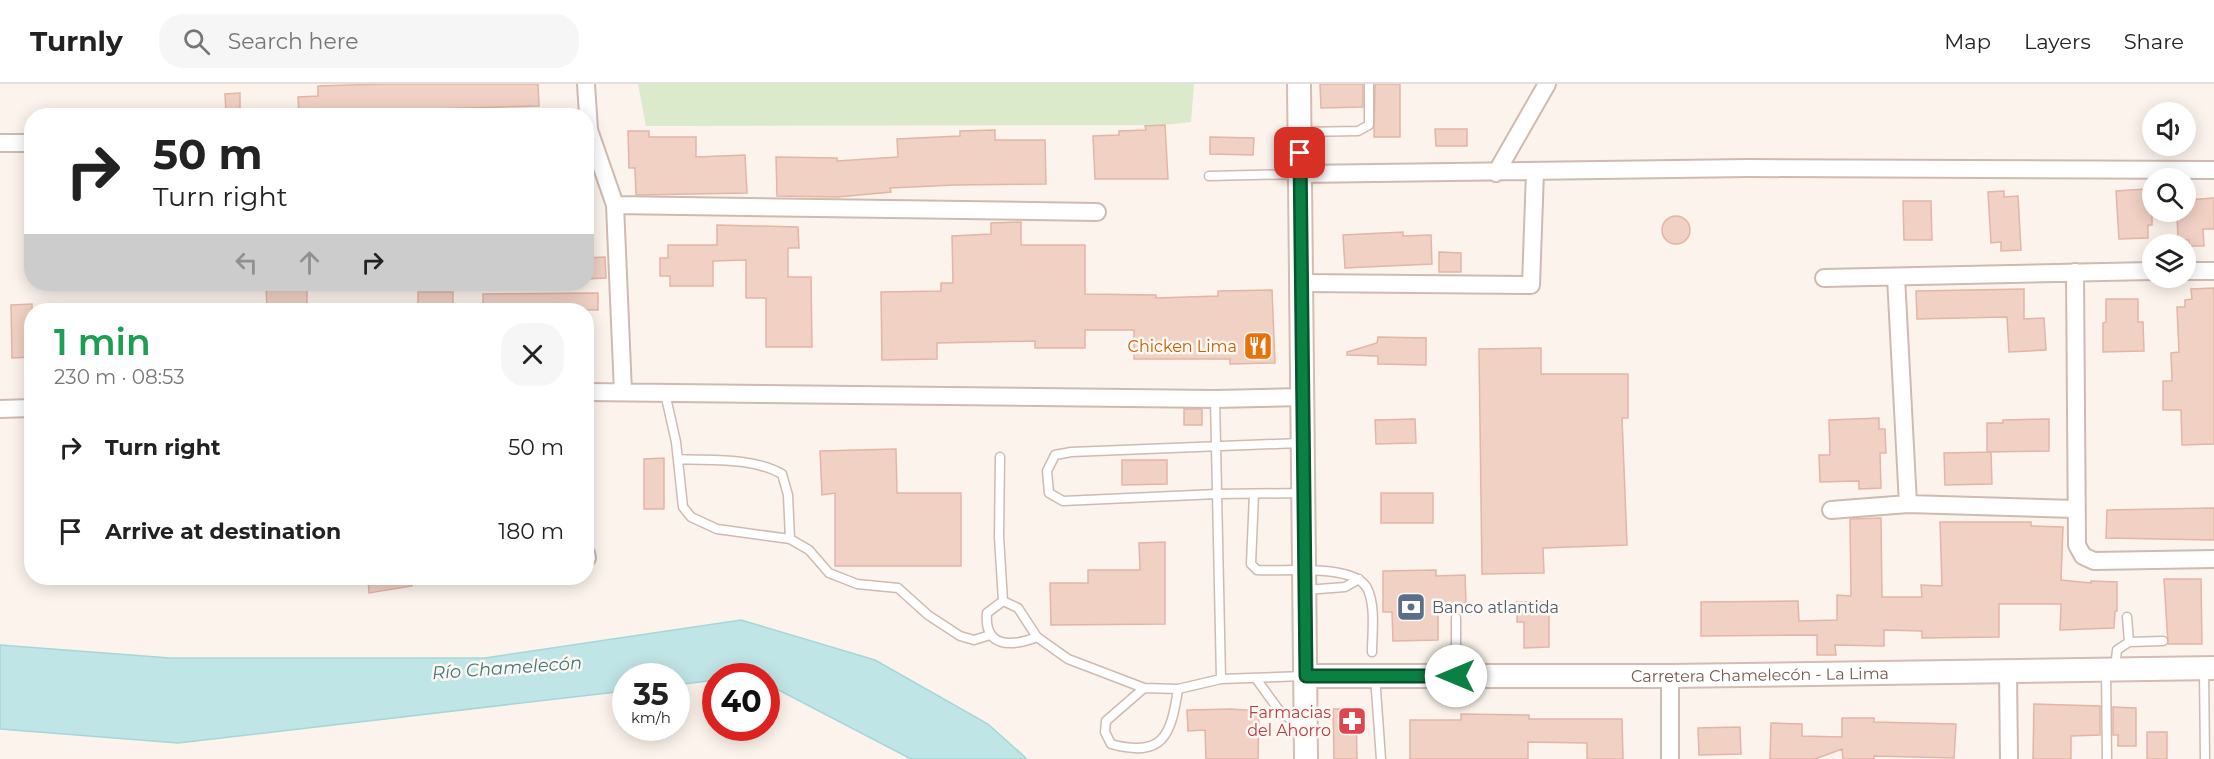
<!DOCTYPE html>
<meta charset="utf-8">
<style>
body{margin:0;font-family:Montserrat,sans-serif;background:#f6f6f6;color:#222;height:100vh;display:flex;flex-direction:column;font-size:22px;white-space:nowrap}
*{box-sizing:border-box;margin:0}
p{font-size:20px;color:#767676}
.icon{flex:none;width:33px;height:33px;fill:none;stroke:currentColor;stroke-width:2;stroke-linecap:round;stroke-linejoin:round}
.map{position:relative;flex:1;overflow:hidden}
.sheet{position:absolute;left:24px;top:219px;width:570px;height:282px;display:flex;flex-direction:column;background:#fff;border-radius:24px;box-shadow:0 3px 15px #0003}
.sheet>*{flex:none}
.guide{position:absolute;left:24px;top:24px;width:570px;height:183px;border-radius:24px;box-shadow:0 3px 15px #0003;background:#fff;color:#222;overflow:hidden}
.tools{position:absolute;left:2142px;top:18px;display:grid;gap:12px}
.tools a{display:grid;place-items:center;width:54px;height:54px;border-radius:50%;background:#fff;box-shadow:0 3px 15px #0003;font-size:30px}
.speed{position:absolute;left:612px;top:579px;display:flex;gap:12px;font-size:30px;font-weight:700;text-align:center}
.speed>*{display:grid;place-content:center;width:78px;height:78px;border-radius:50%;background:#fff;box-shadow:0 3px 15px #0003;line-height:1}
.speed small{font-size:15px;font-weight:400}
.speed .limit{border:9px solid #d22;background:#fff;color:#111}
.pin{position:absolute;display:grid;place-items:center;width:51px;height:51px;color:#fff;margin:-26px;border-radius:12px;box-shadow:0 3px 9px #0006}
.me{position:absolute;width:66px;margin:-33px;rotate:270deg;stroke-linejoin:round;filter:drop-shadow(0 0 4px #0008)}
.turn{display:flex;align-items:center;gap:21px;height:126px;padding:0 30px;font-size:27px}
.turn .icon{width:78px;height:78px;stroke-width:2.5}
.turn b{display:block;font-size:42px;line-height:51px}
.lanes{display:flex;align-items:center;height:57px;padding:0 30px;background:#0003;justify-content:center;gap:30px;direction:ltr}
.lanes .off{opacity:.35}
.round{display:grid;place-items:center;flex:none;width:63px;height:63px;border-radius:24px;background:#f6f6f6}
.headline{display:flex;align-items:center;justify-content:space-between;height:102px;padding:0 30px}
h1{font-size:36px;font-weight:600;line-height:45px;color:#1e9e55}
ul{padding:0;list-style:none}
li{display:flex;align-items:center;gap:18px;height:84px;padding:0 30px}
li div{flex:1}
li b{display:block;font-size:22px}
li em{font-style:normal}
header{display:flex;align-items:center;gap:36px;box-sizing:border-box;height:84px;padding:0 30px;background:#fff;border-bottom:2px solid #e0e0e0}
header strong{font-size:28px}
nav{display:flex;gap:33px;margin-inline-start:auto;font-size:21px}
.search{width:420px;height:54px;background:#f6f6f6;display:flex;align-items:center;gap:15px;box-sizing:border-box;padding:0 21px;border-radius:24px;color:#767676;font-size:22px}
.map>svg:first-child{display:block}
.green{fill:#dbeaca}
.water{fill:#c0e5e6;stroke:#a6d6d8;stroke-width:1.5}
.building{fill:#f1d1c4;stroke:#e3b5a5;stroke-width:1.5}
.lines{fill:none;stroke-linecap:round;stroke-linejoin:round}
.lane-casing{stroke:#cfbab0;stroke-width:11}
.street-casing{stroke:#cfbab0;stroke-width:20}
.secondary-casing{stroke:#d4bcb1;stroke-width:26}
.lane{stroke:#fff;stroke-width:8}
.street{stroke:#fff;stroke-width:16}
.secondary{stroke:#fff;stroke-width:22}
.route-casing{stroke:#07532c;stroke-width:15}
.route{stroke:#0b8043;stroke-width:10}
.labels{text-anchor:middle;stroke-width:5;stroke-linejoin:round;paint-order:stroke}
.food-label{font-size:16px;fill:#c56008;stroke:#fef8f3;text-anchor:end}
.service-label{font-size:16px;fill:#4e5e75;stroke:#fef8f3;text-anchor:start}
.street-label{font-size:16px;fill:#78584e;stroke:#fef8f3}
.health-label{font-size:16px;fill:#be3a42;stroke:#fef8f3;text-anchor:end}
.water-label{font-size:18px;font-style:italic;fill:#42787c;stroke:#fef8f3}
</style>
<header>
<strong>Turnly</strong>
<div class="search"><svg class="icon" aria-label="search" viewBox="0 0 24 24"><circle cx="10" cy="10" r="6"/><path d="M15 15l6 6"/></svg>Search here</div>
<nav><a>Map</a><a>Layers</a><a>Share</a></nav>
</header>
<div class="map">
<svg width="2214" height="675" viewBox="0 0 2214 675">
<rect width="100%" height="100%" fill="#fcf4ec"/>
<!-- green -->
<path class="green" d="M638,0H1194L1191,38L1165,41L646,42Z"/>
<!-- water -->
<path class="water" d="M741,536L875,576L988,640L1027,675H911L767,600L766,592H716L715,596L677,601L676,592H626L625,607L178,659L0,645V561L170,574H485Z"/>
<!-- building -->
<path class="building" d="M383,0H538L539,22L397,26V32H299L298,13L318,12V2Z
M1320,0H1363V23L1321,24Z
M1375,0H1400V53H1374Z
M240,9V24L226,28L225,10Z
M1165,41L1168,95H1095L1093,52L1119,51V47L1146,46L1145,42Z
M1435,45H1467V62H1436Z
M995,46V56H1045L1046,100L955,101L890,104L891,108L838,113L777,112L776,73L837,74V77L898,73L897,55L960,52V47Z
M628,47H649V53H696V73L745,71L747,109L636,111L635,84H629Z
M1210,53L1254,54L1253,71L1210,70Z
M2146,105V108L2152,107V141H2148V154L2119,155L2116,107Z
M2004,107V113L2018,112L2021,166L2001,167V158L1991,159L1988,108Z
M2214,114V145H2203L2204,162H2189V156H2178L2177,128H2186V116Z
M1903,117H1931L1932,156H1904Z
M1662 146a14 14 0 1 1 28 0a14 14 0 1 1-28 0Z
M1021,138V161H1085V210L1156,211V214L1218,212V207L1272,206L1275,279L1230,280V275H1134V246H1085V264H1035V257L937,259V275L882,276L881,208L941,207V199H953L952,152L991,150V139Z
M717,141L798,143L799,164H788V193H811L812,263H766V214H746V176L713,177V202H670V192H660V174H668V161H717Z
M1403,148V152L1431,151L1432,180L1345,184L1343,151Z
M1439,168L1461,169V188H1439Z
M605,173L606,194L586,195V174Z
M266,202H307V226H267Z
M2214,204V360L2182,361L2181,326H2163V297H2172L2171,269L2179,268L2177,223H2185V216L2192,215L2191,205Z
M2024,205V235L2044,234L2046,266L2009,268L2007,233L1917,235L1916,207Z
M418,208H453V226H418Z
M598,209V226H483V210Z
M2106,215H2138V238H2143L2144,267L2103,268V239L2106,238Z
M32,220V273L12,274L11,221Z
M1378,253L1426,254V281L1378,280V272L1347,271V268L1377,259Z
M1541,264V290H1628V334H1622L1627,461L1543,464L1544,489L1482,490L1479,265Z
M1184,325H1202V341H1184Z
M1879,334V345H1885L1886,369H1880L1881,404L1859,405V397L1820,398L1819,371H1830L1829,336Z
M1415,335L1416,359L1376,360L1375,336Z
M2049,335V367L1987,368V339H2003V336Z
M896,365L897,409H961V482H835V409L822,411L820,367Z
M1991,368L1992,400L1945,401L1944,369Z
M664,374V425H644V375Z
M1122,376H1167V400L1122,401Z
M1381,409H1433V439H1381Z
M2214,424V456L2106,454L2107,426Z
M1881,434L1882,513H1922L1921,501L1942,502L1940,438H2031V442L2063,443L2061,496L2091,499V497L2117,498V527H2115L2114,544L2060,546L2061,520H1999V553L1922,554V547L1884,546V562L1835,561L1836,571H1817V551L1701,552V518L1798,517L1799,537L1837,536V511L1851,512L1850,435Z
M1165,458V540L1051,541L1050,499H1088V486H1140L1139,459Z
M1436,486V492L1465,491L1466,519H1438V556L1393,557L1392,528H1383V487Z
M368,494H411L412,502L369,509Z
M2164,495H2201L2202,560H2168Z
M1517,518H1549V563L1524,564V538H1517Z
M2034,620L2100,622V651L2071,652V675H2033Z
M2113,623L2136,624V662H2118V651H2113Z
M1231,625L1259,627L1258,675H1206L1205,646L1188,647L1187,626Z
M1333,625H1356L1357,675H1334Z
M1461,630L1529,631V635H1622L1623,675H1587V659L1528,658V675H1410V636H1461Z
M1842,634H1874V638L1956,640L1954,674L1874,672V675H1843L1842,665L1815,675H1770L1771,639L1802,640V652L1842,653Z
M1740,643L1741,670L1699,671L1698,644Z
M2147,648H2167V675H2147Z"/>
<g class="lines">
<!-- lane casing -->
<g class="lane-casing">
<path id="lane" d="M1300,48L1358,47L1369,41V0
M1209,92L1299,90
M665,309L676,358L683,423L691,433L717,445L790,455L809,466L829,489L857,500L898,504L928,531L960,552L974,556L990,551
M1215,315L1221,595
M1300,359L1071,368L1055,371L1047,387L1049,409L1063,417L1217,410L1302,409
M1000,373L999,453L1003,517
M678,375C711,377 752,373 782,390L788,411L790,455
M1254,410L1251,480L1257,486C1283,488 1353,479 1367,504C1376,521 1372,550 1372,568
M1306,506L1345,503L1359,495
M1037,553C1011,563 984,564 987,529L1003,517L1018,524L1037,553L1068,575L1144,604L1178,605L1221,595L1304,592
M2129,558L2163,557
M2115,585L2117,566L2129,558L2127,533
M2204,585L2205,675
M2106,586L2107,675
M1375,592L1381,675
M1456,592V534
M1257,596L1281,629L1304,643
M1144,604L1106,637L1105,648L1111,660C1163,674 1171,652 1178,605"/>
</g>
<!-- street casing -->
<g class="street-casing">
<path id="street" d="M586,0L589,46L615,121L623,308
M0,59H32
M1496,89L1547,0
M1300,90L1749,84L2214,86
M615,121L1097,128
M2186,187H2214
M2075,188L2077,461L2083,472L2094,477L2214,475
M1896,193L1908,420
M1824,194L2152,187
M1302,199L1531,201L1535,88
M586,308L1215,315L1303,313
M0,325L32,324
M1831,426L1908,420L2076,425
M586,469L587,474
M2008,587L2009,675
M1670,592V675"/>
</g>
<!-- secondary casing -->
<g class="secondary-casing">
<g id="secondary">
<path d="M1299,0L1306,675"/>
<path id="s1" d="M1306,592H1670L2214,584"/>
</g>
</g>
<!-- lane -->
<use href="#lane" class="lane"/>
<!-- street -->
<use href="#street" class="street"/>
<!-- secondary -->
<use href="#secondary" class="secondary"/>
</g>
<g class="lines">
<!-- route casing -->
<g class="route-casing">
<path id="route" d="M1300,69L1306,592H1456"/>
</g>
<!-- route -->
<use href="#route" class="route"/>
</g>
<!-- icons -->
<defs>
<g id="restaurant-square" transform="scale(1.5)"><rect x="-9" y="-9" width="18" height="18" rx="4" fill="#e8710a" stroke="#fef8f3"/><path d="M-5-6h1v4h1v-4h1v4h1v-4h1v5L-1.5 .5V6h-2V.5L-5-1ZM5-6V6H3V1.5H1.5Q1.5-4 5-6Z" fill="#fff"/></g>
<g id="bank-square" transform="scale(1.5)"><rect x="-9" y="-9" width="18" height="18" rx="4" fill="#5c6f8a" stroke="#fef8f3"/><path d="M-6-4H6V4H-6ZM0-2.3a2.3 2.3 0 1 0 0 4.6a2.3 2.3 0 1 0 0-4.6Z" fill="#fff"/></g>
<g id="pharmacy-square" transform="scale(1.5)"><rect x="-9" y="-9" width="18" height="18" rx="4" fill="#e0444e" stroke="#fef8f3"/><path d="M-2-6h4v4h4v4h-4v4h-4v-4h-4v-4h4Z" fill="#fff"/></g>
</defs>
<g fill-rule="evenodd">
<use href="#restaurant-square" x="1258" y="262"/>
<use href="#bank-square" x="1411" y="523"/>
<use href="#pharmacy-square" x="1352" y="637"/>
</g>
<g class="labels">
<!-- food labels -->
<g class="food-label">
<text x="1237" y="268">Chicken Lima</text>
</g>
<!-- service labels -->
<g class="service-label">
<text x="1432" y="529">Banco atlantida</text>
</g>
<!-- street labels -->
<g class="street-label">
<text dy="6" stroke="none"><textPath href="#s1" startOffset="454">Carretera Chamelecón - La Lima</textPath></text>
</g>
<!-- health labels -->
<g class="health-label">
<text x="1331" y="634">Farmacias<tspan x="1331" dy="18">del Ahorro</tspan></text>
</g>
<!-- water labels -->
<g class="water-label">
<text transform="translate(507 584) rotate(-4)" y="6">Río Chamelecón</text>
</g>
</g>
</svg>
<div class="tools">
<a><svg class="icon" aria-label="sound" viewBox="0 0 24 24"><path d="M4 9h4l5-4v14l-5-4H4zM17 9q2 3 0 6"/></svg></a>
<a><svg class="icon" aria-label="search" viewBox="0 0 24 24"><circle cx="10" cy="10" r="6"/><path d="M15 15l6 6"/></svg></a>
<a><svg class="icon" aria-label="layers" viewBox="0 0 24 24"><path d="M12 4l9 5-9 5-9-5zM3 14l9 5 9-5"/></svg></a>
</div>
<div class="speed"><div>35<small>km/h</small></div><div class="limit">40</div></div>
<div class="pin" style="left:1300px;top:69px;background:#d93025"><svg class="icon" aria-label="arrive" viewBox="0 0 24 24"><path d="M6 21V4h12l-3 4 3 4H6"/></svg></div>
<svg class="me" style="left:1456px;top:592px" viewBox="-20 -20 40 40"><circle r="19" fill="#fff"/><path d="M0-13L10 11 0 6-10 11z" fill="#0b8043"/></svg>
<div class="guide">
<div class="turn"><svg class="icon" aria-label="right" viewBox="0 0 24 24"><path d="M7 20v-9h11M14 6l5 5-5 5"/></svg><div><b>50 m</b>Turn right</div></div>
<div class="lanes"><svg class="icon off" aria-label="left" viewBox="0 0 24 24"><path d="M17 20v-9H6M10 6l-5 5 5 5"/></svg><svg class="icon off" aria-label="ahead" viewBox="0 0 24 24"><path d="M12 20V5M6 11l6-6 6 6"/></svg><svg class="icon" aria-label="right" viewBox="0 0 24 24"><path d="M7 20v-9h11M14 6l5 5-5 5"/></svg></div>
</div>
<section class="sheet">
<div class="headline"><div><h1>1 min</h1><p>230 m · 08:53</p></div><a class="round"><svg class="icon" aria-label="close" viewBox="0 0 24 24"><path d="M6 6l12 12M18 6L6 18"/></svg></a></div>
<ul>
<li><svg class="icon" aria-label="right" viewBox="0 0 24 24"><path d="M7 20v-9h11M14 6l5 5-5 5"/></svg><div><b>Turn right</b></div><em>50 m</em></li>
<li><svg class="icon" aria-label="arrive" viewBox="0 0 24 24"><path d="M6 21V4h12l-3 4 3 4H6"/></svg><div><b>Arrive at destination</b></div><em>180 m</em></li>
</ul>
</section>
</div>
